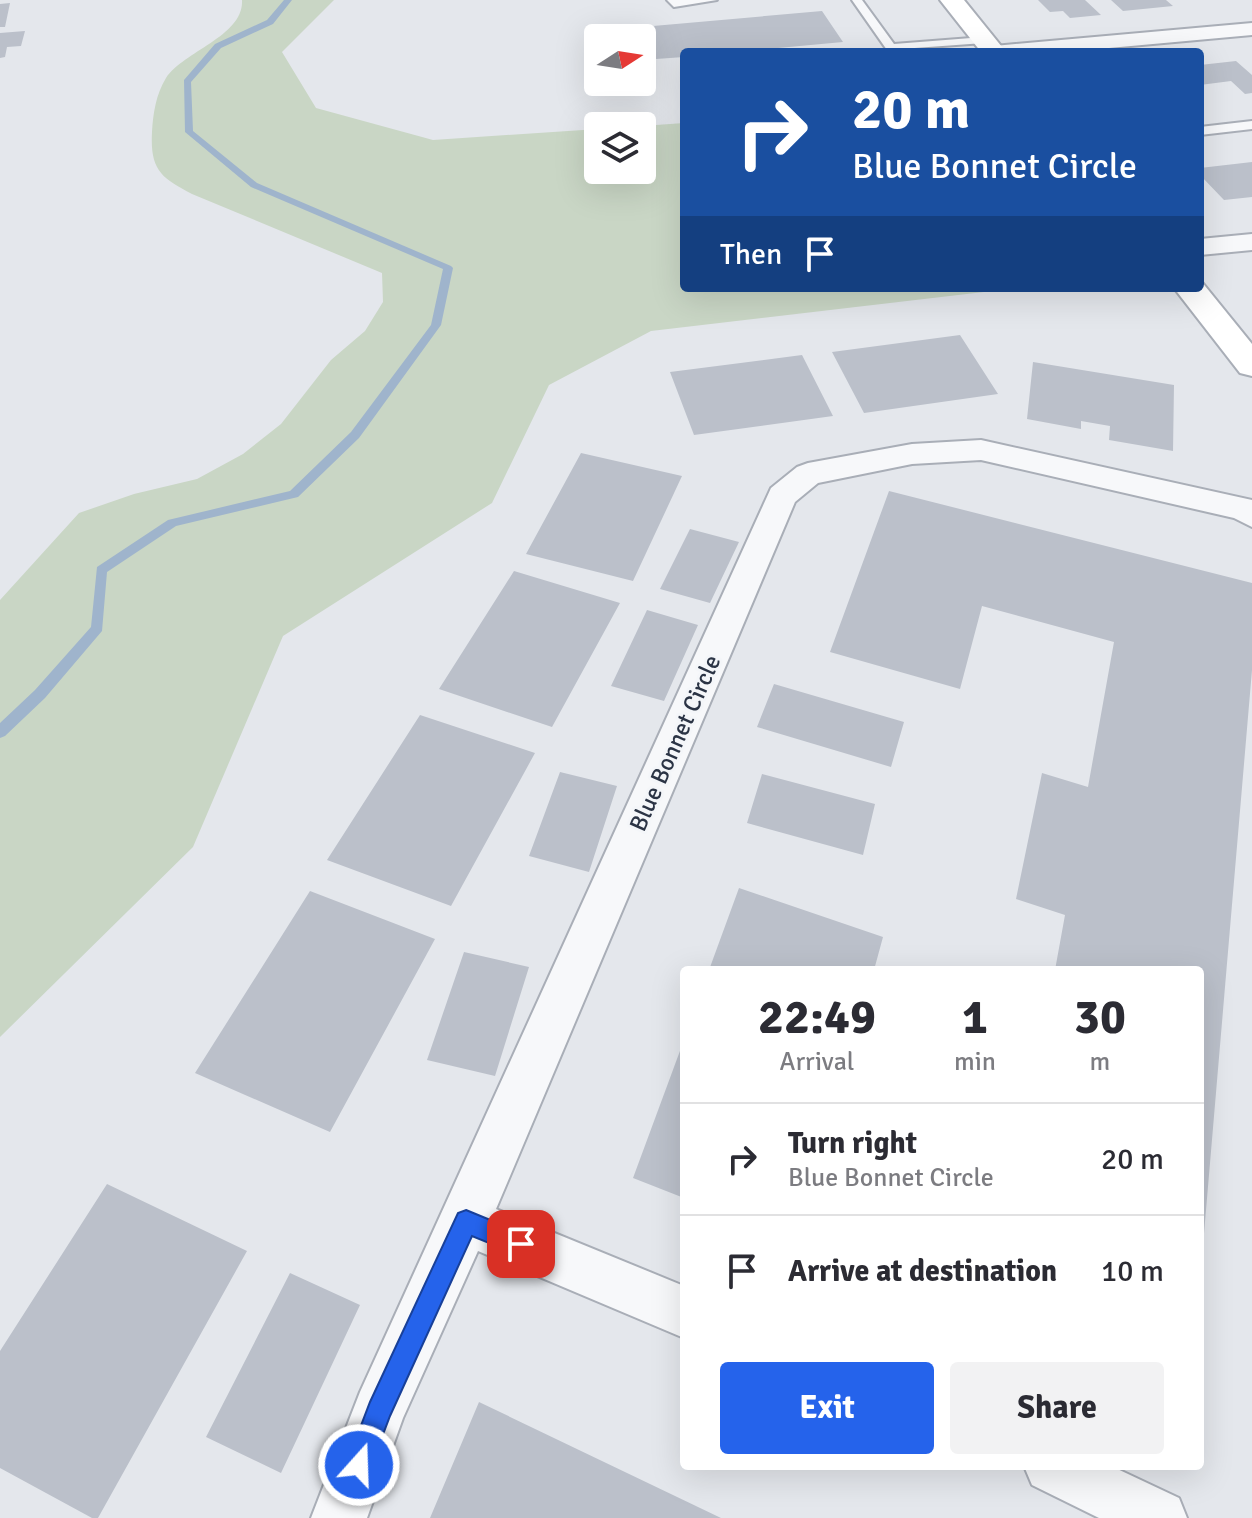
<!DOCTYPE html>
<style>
body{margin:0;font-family:Signika,sans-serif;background:#f2f2f3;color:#2b2b33;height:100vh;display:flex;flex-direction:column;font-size:30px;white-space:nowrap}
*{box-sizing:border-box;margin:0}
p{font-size:26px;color:#7c7c81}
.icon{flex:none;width:44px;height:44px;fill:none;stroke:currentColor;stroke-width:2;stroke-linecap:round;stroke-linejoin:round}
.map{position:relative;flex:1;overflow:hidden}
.sheet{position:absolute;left:680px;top:966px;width:524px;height:504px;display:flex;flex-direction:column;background:#fff;border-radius:8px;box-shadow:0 8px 32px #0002}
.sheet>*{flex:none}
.banner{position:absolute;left:680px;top:48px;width:524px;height:244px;border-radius:8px;box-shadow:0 8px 32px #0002;background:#1a4fa0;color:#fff;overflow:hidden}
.needle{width:52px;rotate:78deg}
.tools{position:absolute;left:584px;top:24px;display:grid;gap:16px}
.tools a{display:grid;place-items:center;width:72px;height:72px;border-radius:8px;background:#fff;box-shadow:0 8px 32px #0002;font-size:40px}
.pin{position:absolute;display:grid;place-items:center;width:68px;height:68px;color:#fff;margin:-34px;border-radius:16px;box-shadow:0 4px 12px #0006}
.me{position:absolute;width:88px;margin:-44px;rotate:20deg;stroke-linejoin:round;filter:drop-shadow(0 0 6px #0008)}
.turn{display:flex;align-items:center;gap:28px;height:168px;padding:0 40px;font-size:36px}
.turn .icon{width:104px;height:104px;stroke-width:2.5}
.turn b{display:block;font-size:56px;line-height:68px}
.then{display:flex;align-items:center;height:76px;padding:0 40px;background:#0003;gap:16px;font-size:30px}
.eta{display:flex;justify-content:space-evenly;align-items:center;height:136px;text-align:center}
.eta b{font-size:48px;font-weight:800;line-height:56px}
.primary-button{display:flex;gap:16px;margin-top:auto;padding:16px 40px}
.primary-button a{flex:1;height:92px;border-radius:8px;background:#2563eb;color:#fff;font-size:32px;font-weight:800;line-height:92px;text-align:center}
.primary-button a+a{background:#f2f2f3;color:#2b2b33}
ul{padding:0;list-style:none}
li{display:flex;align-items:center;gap:24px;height:112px;padding:0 40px;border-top:2px solid #e1e1e2}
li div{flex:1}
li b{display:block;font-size:30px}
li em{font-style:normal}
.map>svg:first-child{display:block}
.green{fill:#c9d6c5}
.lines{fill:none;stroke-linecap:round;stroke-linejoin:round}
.stream{fill:#9fb4cc;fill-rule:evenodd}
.building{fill:#bbc0ca}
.lane-casing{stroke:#a9aeb7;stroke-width:4}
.street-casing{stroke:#a9aeb7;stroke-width:4}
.secondary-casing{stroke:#a9aeb7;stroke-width:4}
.lane{fill:#f7f8fa;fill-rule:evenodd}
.street{fill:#f7f8fa;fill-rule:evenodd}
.secondary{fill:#fff;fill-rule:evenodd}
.route{fill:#2563eb;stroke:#184099;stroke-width:2}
.labels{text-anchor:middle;stroke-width:6;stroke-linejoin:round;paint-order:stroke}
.street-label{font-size:24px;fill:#2b3445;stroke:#f4f6f9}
</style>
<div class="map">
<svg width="1252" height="1518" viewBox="0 0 1252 1518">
<rect width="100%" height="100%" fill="#e4e7ec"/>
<!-- green -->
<path class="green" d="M242,0H334L282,52L316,108L433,140L598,129V170H642V126L684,123V288H1019L651,331L549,385L492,503L283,636L193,847L0,1037V600L79,513L134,494L197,479L243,454L281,424L331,360L365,331L383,302L382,273L192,194C161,178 150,170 152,132C153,114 156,94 166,78C184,51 244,36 242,0Z"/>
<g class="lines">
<!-- stream -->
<path class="stream" d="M284,0H292L273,24L221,48L191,82L193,131L257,183L451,266L453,268L441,325L359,438L298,497L176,526L107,572L102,631L45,698L5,736L0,738V723L35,690L91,627L97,567L168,520L290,491L351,432L431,325L443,269L251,187L185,132L184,80L215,44L267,20Z"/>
</g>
<!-- building -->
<path class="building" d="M1038,0H1085L1101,15L1070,18L1063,11L1050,12Z
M1111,0H1166L1173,6L1123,11Z
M10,3L5,27H0V4Z
M822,11L843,42L734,52H684V57L642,60V38H622L619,29Z
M25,31L21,46L7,47L5,57L0,58V33Z
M1236,61L1252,75V93L1245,94L1231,81L1200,85V65Z
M1252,162V197L1224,200L1200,175V168Z
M960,335L998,394L864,413L832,352Z
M802,355L833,416L694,435L670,372Z
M1033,362L1174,385L1173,451L1109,440L1110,426L1081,421V429L1027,419Z
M581,453L682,476L633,581L526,554Z
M889,491L1252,583V670L1202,1257L1200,970H1055L1065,915L1016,899L1042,773L1088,787L1114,642L982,606L960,689L830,652Z
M690,529L739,542L710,603L660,589Z
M514,571L620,603L552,727L439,689Z
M647,610L698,625L664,701L611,686Z
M774,684L904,722L891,767L757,727Z
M420,715L535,753L451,906L327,860Z
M560,772L617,786L589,872L529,856Z
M762,774L875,804L863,855L747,823Z
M739,888L883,937L874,970H709Z
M310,891L435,939L330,1132L195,1073Z
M464,952L529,967L495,1076L427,1060Z
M684,1040V1198L633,1178Z
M107,1184L247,1251L98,1518H92L0,1468V1351Z
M290,1273L360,1305L281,1473L206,1437Z
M479,1402L721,1518H430Z"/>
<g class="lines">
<!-- lane casing -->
<g class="lane-casing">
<path id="lane" d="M667,0H717L674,7Z
M852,0H862L894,44L984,37L990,40L984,43L887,50Z
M1252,121V129L1200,135V127Z"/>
</g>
<!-- street casing -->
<g class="street-casing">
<path id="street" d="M1252,23V35L1065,52H983L994,46Z
M1252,234V250L1200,255V239Z
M981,440L1252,500V527L1234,518L981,460L912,464L818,483L795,502L496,1209L684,1286V1338L478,1251L403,1418L367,1518H311L360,1392L771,488L797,467L808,463L912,444Z
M1024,1466H1111L1179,1498L1187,1518H1099L1032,1485Z"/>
</g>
<!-- secondary casing -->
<g class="secondary-casing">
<path id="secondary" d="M940,0H964L1006,52H981Z
M1201,281L1252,344V376L1240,373L1174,288H1200Z"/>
</g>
<!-- lane -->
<use href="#lane" class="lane"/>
<!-- street -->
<use href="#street" class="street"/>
<!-- secondary -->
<use href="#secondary" class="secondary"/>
</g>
<!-- route -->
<path class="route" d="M466,1210L529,1236L532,1244L529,1253L521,1256L472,1236L390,1416L368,1474L359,1478L350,1474L346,1465L370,1402L458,1213Z"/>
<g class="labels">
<!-- street labels -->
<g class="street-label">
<text transform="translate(675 743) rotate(-66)" y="8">Blue Bonnet Circle</text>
</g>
</g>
</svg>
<div class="tools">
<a><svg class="needle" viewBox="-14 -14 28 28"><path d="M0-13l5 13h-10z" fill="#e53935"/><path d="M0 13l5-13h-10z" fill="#7c7c81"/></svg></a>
<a><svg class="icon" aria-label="layers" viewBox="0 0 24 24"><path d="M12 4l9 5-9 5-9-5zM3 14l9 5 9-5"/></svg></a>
</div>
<div class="pin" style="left:521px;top:1244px;background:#d93025"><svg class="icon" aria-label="arrive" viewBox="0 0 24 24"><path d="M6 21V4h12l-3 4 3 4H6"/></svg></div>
<svg class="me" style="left:359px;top:1465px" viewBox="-20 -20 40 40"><circle r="17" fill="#2563eb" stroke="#fff" stroke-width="3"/><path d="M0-11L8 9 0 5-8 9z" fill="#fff"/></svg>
<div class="banner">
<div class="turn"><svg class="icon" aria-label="right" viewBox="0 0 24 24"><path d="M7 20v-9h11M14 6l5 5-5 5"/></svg><div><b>20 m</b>Blue Bonnet Circle</div></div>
<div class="then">Then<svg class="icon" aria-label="arrive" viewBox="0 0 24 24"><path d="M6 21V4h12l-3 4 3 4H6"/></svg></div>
</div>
<section class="sheet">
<div class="eta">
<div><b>22:49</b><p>Arrival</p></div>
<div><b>1</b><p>min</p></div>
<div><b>30</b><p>m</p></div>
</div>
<ul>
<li><svg class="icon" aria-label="right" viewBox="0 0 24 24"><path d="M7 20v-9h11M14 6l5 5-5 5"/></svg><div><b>Turn right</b><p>Blue Bonnet Circle</p></div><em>20 m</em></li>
<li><svg class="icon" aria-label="arrive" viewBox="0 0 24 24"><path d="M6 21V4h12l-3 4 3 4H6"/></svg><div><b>Arrive at destination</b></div><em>10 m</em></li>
</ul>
<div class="primary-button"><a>Exit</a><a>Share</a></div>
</section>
</div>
